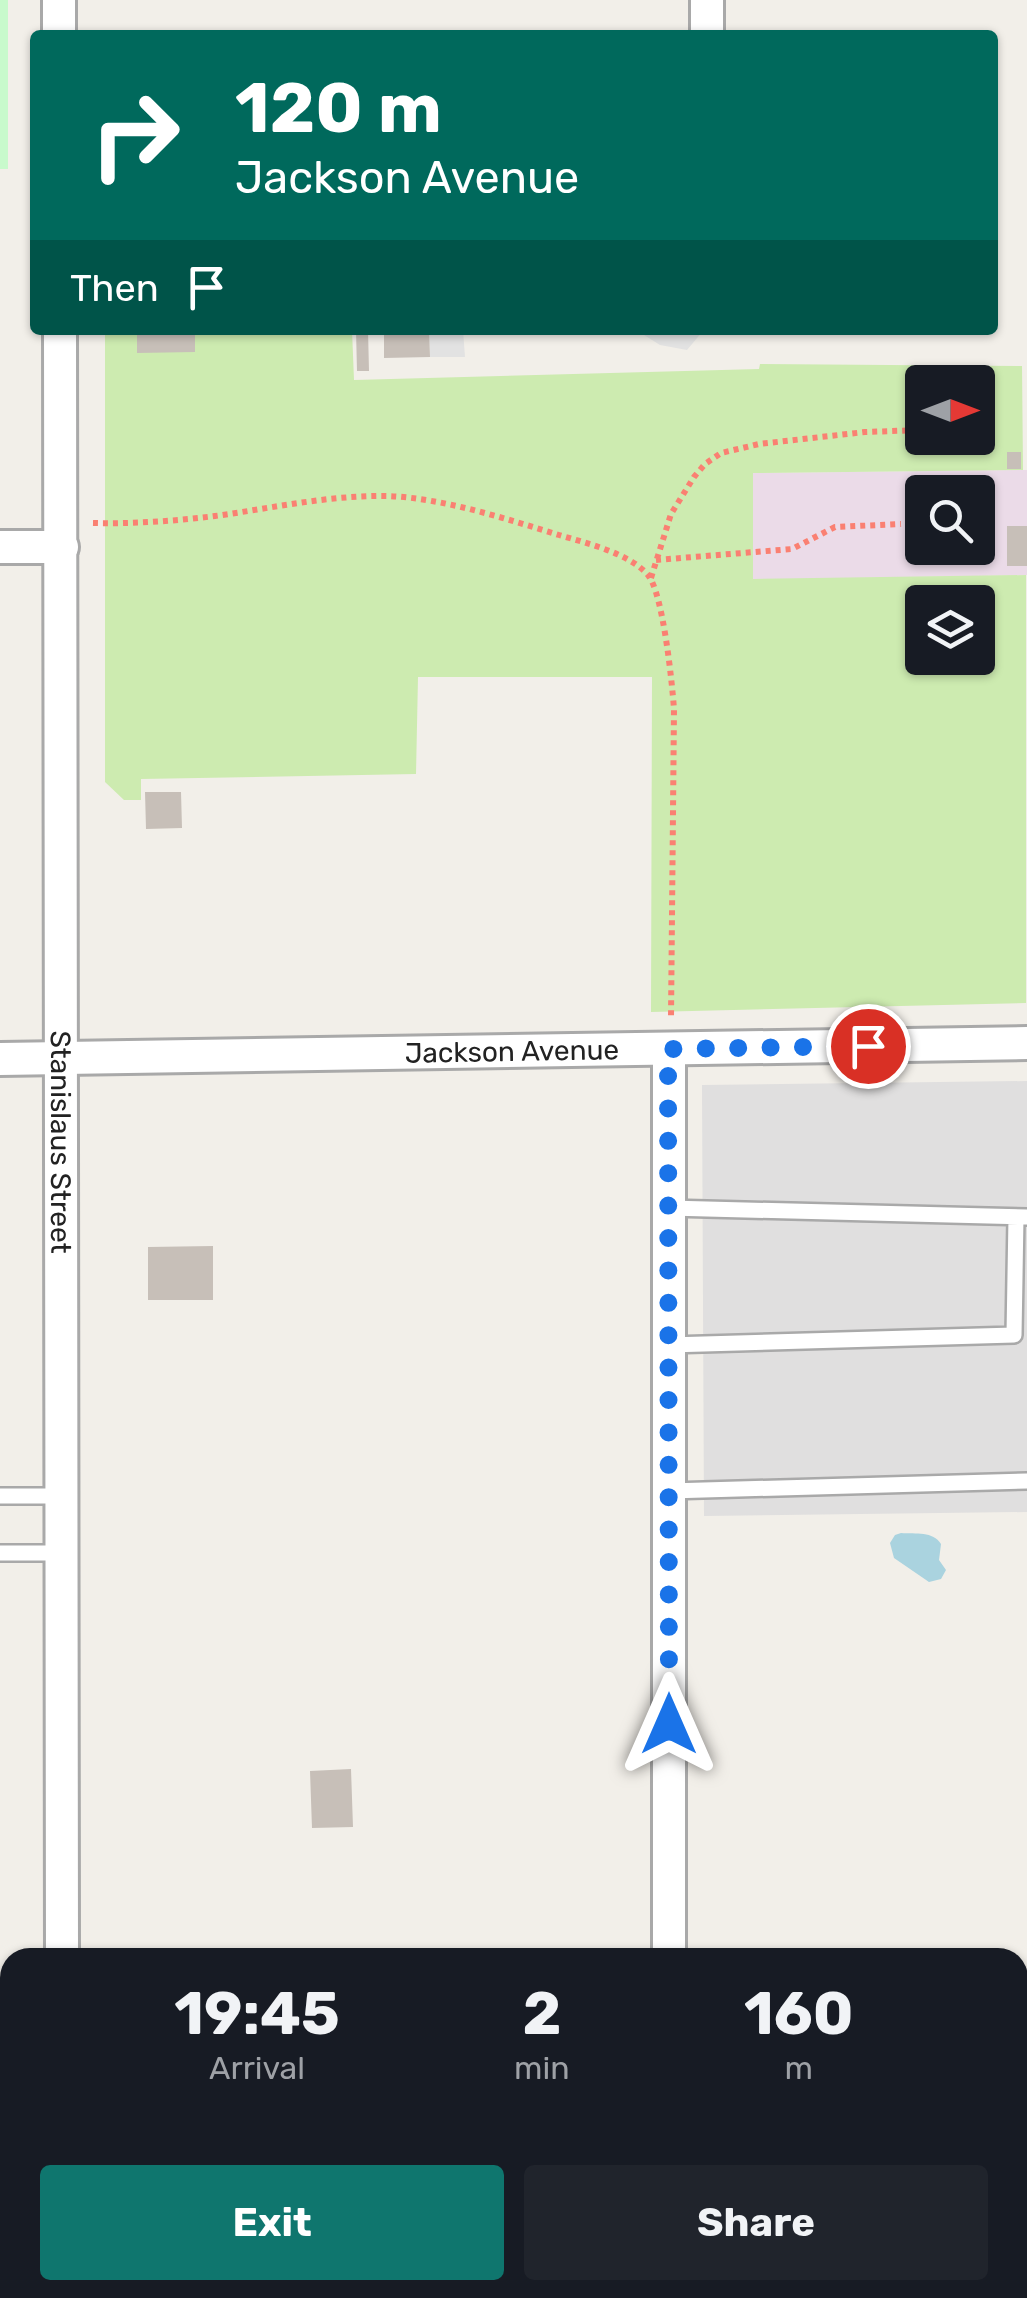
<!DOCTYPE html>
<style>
body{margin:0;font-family:Rubik,sans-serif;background:#20242c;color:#f1f3f6;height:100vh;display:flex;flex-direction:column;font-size:38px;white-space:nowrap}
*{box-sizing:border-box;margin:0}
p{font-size:32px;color:#9ea1a6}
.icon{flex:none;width:55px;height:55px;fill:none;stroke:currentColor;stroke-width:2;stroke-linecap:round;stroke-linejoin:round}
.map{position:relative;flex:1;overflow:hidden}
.side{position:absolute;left:0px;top:1948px;width:1028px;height:352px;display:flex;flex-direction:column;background:#171b24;border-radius:30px 30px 0 0;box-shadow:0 2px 8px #0004}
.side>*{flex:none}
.top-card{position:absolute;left:30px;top:30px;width:968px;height:305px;border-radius:10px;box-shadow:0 2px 8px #0004;background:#00695c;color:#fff;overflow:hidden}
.needle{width:65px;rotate:90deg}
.tools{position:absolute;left:905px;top:365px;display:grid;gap:20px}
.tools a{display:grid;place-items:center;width:90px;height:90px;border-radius:10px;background:#171b24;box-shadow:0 2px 8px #0004;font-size:50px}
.pin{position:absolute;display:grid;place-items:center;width:85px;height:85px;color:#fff;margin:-42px;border:5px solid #fff;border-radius:50%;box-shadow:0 2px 10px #0007}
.me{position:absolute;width:110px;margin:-55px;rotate:0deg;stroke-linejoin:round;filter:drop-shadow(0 0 8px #0008)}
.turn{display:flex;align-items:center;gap:35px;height:210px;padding:0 40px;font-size:45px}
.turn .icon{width:130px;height:130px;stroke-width:2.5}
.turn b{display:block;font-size:70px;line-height:85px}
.then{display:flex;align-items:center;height:95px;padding:0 40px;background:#0003;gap:20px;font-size:38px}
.eta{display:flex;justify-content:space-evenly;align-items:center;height:170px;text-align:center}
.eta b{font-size:60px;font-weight:700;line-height:70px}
.primary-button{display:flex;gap:20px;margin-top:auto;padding:20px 40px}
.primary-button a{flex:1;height:115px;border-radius:10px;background:#0f766e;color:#fff;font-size:40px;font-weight:700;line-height:115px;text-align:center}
.primary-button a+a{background:#20242c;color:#f1f3f6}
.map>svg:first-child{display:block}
.residential{fill:#e0dfdf}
.industrial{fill:#ebdbe8;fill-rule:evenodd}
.grass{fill:#cdebb0;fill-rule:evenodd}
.park{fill:#c8facc}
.parking{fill:#e2e2e2}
.water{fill:#aad3df}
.building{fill:#c7bfb8}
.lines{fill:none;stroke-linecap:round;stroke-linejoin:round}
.lane-casing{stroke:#a9a9a9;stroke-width:20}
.street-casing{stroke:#a9a9a9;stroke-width:38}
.path{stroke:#fa8072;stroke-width:6;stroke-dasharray:5 5;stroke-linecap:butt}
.lane{stroke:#fff;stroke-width:15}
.street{stroke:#fff;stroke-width:32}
.route{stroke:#1a73e8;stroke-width:18;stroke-dasharray:0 32.4}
.labels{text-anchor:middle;stroke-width:8;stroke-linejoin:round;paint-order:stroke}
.street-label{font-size:28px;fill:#222;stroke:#fff}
</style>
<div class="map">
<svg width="1027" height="2298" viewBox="0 0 1027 2298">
<rect width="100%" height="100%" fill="#f2efe9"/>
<!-- residential -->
<path class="residential" d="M1027,1081V1512L704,1516L702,1085Z"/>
<!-- industrial -->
<path class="industrial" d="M1027,470V575L753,580V473ZM922,492H978V548H922Z"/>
<!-- grass -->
<path class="grass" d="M105,330H352L354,380L759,369L760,364L1022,366L1023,470L753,473V579L1026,575V1003L651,1012L652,677H418L416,774L141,779V800H124L105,782ZM922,382H978V438H922ZM922,602H978V658H922Z"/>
<!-- park -->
<path class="park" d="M0,0H8V169H0Z"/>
<!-- parking -->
<path class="parking" d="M429,330H463L465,357H430Z
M636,330H703V331L687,350L660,345Z"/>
<!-- water -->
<path class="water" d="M901,1533C916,1534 933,1531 941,1544L939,1560L946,1570L941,1579L929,1582L894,1558L890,1543L895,1535Z"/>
<!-- building -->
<path class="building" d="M137,330H195V352L137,353Z
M356,330H368L369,371H357Z
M384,330H429L430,357L384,358Z
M1007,452H1021V469H1007Z
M1007,526H1027V566H1007Z
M145,792H181L182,828L146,829Z
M213,1246V1300H148V1247Z
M351,1769L353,1827L312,1828L310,1771Z
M875,2290H916V2298H875Z"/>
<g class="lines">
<!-- lane casing -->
<g class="lane-casing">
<path id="lane" d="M669,1208L1027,1217
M669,1345L1014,1335L1016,1217
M669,1491L1027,1481
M0,1496H62
M0,1553H62"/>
</g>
<!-- street casing -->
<g class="street-casing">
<g id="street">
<path d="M59,0V35"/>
<path d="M707,0V35"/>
<path id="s1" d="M60,330L62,1958"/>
<path d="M0,547H62"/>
<path d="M669,1049V1958"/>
<path id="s2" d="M0,1059L1027,1043"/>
<path d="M62,2290V2298"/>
<path d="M669,2290V2298"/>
</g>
</g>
<!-- path -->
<path class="path" d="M978,428L997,427
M93,523C133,524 175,521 215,516C273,508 329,495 388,496C442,498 507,519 559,535C586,543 629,553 648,575C663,593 672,682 674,709L671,1018
M656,560L792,549L835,527L901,524
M651,578L671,514L694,477L705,464L721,453L759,444L865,432L922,430"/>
<!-- lane -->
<use href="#lane" class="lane"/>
<!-- street -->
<use href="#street" class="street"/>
</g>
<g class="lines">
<!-- route -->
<path class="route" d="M669,1724L668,1049L868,1046"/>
</g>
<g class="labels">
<!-- street labels -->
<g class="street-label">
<text dy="10" stroke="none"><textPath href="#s2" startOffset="512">Jackson Avenue</textPath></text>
<text dy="10" stroke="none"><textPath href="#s1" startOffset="812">Stanislaus Street</textPath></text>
</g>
</g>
</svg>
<div class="tools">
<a><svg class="needle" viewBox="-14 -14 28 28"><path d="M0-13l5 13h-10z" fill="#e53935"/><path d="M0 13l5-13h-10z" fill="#9ea1a6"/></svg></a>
<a><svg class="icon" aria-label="search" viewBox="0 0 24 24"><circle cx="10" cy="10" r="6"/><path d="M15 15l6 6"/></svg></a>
<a><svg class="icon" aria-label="layers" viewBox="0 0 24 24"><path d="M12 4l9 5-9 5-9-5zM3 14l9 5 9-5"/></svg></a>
</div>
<div class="pin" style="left:868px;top:1046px;background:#d93025"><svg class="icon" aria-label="arrive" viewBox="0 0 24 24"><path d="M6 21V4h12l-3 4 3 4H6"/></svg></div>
<svg class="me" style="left:669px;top:1724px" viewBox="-20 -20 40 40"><path d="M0-17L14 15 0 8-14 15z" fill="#1a73e8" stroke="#fff" stroke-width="4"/></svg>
<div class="top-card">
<div class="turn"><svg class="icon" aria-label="right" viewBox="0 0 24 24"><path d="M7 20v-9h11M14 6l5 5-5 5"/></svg><div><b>120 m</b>Jackson Avenue</div></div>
<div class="then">Then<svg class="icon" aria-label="arrive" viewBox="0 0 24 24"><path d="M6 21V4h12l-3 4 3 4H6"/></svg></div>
</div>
<section class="side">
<div class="eta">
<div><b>19:45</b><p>Arrival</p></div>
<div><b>2</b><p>min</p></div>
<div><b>160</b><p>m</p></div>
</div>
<div class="primary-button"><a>Exit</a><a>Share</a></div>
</section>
</div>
